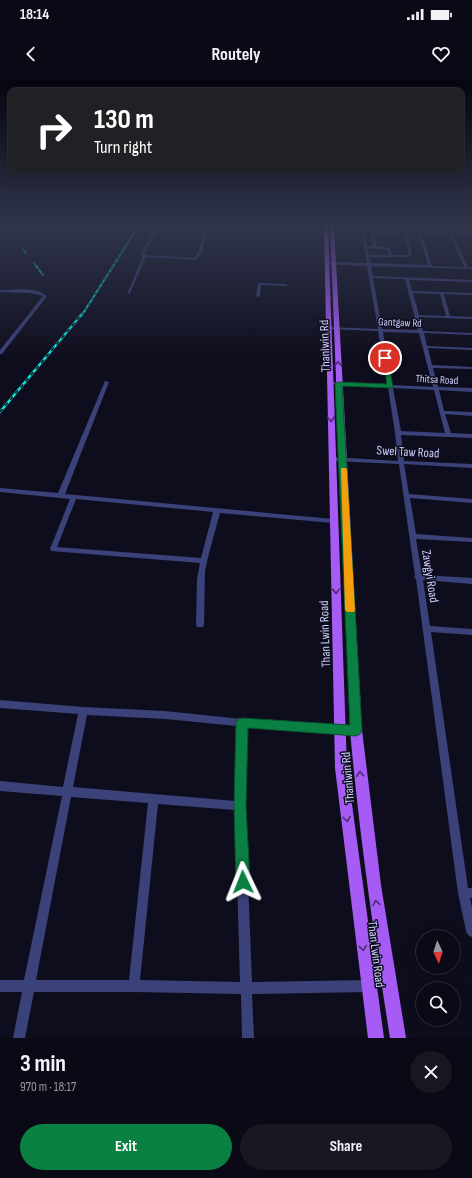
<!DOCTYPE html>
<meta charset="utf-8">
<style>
body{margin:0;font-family:"Sofia Sans Condensed",sans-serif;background:#181823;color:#f1f3f6;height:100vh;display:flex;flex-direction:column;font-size:15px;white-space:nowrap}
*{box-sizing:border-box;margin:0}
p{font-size:13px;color:#999aa1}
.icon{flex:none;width:22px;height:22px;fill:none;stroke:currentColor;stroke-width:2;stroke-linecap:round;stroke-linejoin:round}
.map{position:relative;height:958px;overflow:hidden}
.panel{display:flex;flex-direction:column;background:#0a0a16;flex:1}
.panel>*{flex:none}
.guide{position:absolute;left:8px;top:8px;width:456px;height:84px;border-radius:8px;box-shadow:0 4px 16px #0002,0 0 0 1px #2a2b35;background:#202124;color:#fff;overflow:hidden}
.needle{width:26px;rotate:176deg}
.fabs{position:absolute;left:416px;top:850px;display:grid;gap:8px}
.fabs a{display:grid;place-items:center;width:44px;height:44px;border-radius:50%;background:#0a0a16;box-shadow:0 4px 16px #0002,0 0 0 1px #2a2b35;font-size:20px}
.pin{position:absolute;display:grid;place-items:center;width:34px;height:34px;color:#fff;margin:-17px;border:2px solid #fff;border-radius:50%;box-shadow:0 1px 4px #0007}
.me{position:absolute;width:44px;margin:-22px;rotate:358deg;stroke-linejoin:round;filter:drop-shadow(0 0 3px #0008)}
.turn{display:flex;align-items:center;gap:14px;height:84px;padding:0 20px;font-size:18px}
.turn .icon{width:52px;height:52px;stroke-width:2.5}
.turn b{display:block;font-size:28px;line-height:34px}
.round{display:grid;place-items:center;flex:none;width:42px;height:42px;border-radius:21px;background:#181823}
.headline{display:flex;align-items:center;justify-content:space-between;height:68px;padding:0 20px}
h1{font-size:24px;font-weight:700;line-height:30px}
.action{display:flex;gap:8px;margin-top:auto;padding:8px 20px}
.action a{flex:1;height:46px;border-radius:24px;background:#0b8043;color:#fff;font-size:16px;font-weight:700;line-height:46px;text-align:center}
.action a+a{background:#181823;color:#f1f3f6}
.status{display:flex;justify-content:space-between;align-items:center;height:28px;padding:0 20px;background:#0a0a16;direction:ltr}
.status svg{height:11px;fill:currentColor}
header{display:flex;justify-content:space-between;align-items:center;height:52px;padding:0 20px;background:#0a0a16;font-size:18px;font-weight:700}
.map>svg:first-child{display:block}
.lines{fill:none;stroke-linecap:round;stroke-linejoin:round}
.minor{fill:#3b4279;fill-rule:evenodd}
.major{fill:#a55bf4;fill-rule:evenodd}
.rail-far1-casing{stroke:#10e5db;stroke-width:2}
.rail-casing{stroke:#10e5db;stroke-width:2.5}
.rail-far1{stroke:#0e0d1d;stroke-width:1;stroke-dasharray:3;stroke-linecap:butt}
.rail{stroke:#0e0d1d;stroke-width:1.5;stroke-dasharray:4;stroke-linecap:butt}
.oneway{stroke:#4a2c73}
.route{fill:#0b8043;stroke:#07532c}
.slow{fill:#f59e0b}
.labels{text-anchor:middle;stroke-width:3;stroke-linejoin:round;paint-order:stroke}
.far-street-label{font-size:11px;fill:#cdcefc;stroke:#0e0d1d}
.street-label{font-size:13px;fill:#cdcefc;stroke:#0e0d1d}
</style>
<div class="status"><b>18:14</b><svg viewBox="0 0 49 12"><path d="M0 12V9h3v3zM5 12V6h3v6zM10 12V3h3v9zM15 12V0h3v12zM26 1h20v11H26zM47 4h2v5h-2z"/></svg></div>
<header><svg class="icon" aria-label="back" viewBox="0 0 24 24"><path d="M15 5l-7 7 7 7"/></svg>Routely<svg class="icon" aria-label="heart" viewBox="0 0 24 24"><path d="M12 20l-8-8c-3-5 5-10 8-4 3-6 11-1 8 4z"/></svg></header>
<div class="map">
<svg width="472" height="958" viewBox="0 0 472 958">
<rect width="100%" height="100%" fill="#0e0d1d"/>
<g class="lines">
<!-- minor -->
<path class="minor" d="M157,147H160L145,172V175L194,178L198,172L205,147H209L202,172L196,180L146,177L130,213L127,214L143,176L141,175V172Z
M360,147H363L367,166H373L371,152L408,155L412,175L406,177H369L371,183L428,185L418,152H400L399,150L472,152V154L452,153L468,187H472V189L371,186L373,196L472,200V202L409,200L412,211L472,213V215L444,214L450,236L472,237V239L419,237L423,251L472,253V255L424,253L427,266L472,268V270L428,268L432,285L472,287V289L433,288L438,307L472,308V312L439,310L444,331L472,332V336L445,334L451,353L472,354V358L401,355L404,381L472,384V388L404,384L409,414L472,419V423L410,418L416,454L472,458V462L416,459L422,495L472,498V504L423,500L430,546L472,549V555L431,552L468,808H472V818H470L472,828V857L468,855L466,851L458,813L416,499L414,497L415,496L399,384L333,381L330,379L333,377L398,381L395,353L388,307L329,304L327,303L329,302L387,304L378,251L328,249L326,248L328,247L378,249L367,186L326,184L324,183L326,182L367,183ZM421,153H449L464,187L432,186ZM374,154L405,156L409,174L406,175H392L390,168L377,166ZM367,168L387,170L389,175H369ZM373,198L405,199L418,250L382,249ZM413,213L440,214L446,236L419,235ZM383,252L419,253L433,307L392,305ZM393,308L434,310L445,353L401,351Z
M258,203L286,204L288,205L286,206L261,205L260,216L258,217L256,216Z
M0,210C14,210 36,206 47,216L2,274H0V270L43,216L31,213L0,212Z
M105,301L109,302L65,414L333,439L336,441L333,443L220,433L209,473L205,491L204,545L203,547H197L196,545L197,499L200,483L51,471L50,469L70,419L0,412V408L58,413ZM76,419L213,432L201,478L57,467Z
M0,620L83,627L165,631L242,639L356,646L359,647L360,650L359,653L356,654L246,647L245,726L252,902L368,900L372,902L374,906L372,910L368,912L252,914L254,958H242L241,914L134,912H34L25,958H13L22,912H0V900H24L62,716L0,711V701L63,707L78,634L0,628ZM87,635L165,639L237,646L235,721L73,707ZM71,717L148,723L129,900H36ZM158,724L235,730L240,902L140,900Z"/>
<!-- major -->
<path class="major" d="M324,147H328L347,688L384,958H368L335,688Z
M330,147H334L362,650L381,805L406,958H390C374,856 359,753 350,650Z"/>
<!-- rail-far1 casing -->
<g class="rail-far1-casing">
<path id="rail-far1" d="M23,169L26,173
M34,183L43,195
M82,235L138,147"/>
</g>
<!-- rail casing -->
<g class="rail-casing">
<path id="rail" d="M0,332L82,234"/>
</g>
<!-- rail-far1 -->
<use href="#rail-far1" class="rail-far1"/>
<!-- rail -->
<use href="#rail" class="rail"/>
</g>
<!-- one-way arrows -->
<defs><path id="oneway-chevron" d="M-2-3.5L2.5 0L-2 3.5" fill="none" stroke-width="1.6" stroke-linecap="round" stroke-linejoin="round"/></defs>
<g class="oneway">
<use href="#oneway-chevron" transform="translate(338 284) rotate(-92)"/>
<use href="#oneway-chevron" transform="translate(331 339) rotate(87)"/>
<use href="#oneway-chevron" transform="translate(336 511) rotate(88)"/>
<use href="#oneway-chevron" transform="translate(360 694) rotate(-95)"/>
<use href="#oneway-chevron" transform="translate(347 739) rotate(83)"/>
<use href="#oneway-chevron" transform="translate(376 823) rotate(-99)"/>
<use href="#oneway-chevron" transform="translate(363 868) rotate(83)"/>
</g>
<!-- sky -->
<linearGradient id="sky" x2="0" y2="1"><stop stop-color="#080710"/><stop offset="0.52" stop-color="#30354c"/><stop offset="1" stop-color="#30354c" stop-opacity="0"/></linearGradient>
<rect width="472" height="281" fill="url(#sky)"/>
<!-- route -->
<path class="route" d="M383,277L388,278L393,308L342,306L362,650L360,654L356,656L248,648L246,726L250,802L248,807L243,809L238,807L236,802L234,726L236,643L238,639L242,638L350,645L335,304L338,302L387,304Z"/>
<!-- slow -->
<path class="slow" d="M341,388H346L347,390L355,530L354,532H347L345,530Z"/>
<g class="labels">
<!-- far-street labels -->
<g class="far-street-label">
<text transform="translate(400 242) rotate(2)" y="4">Gantgaw Rd</text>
<text transform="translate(437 299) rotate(3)" y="4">Thitsa Road</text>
</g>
<!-- street labels -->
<g class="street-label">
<text transform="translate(324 266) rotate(-92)" y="5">Thanlwin Rd</text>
<text transform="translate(408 371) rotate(3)" y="5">Swel Taw Road</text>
<text transform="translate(431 496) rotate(81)" y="5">Zawgyi Road</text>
<text transform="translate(324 554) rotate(-92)" y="5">Than Lwin Road</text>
<text transform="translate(347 698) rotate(-95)" y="5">Thanlwin Rd</text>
<text transform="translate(377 874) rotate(83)" y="5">Than Lwin Road</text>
</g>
</g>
</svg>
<div class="fabs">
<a><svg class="needle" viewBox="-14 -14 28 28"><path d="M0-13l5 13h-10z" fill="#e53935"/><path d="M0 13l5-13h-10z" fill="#999aa1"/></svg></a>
<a><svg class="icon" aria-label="search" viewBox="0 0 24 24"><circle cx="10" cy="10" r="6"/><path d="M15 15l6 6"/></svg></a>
</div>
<div class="pin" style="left:385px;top:278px;background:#d93025"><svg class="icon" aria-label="arrive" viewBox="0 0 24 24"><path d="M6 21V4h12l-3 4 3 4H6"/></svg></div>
<svg class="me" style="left:243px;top:802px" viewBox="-20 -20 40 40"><path d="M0-17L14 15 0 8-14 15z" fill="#0b8043" stroke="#fff" stroke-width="4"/></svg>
<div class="guide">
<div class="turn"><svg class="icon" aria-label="right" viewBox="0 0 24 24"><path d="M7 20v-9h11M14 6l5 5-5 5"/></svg><div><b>130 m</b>Turn right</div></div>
</div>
</div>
<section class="panel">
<div class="headline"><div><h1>3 min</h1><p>970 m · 18:17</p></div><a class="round"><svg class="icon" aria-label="close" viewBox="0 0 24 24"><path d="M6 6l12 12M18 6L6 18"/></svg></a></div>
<div class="action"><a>Exit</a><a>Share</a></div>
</section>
